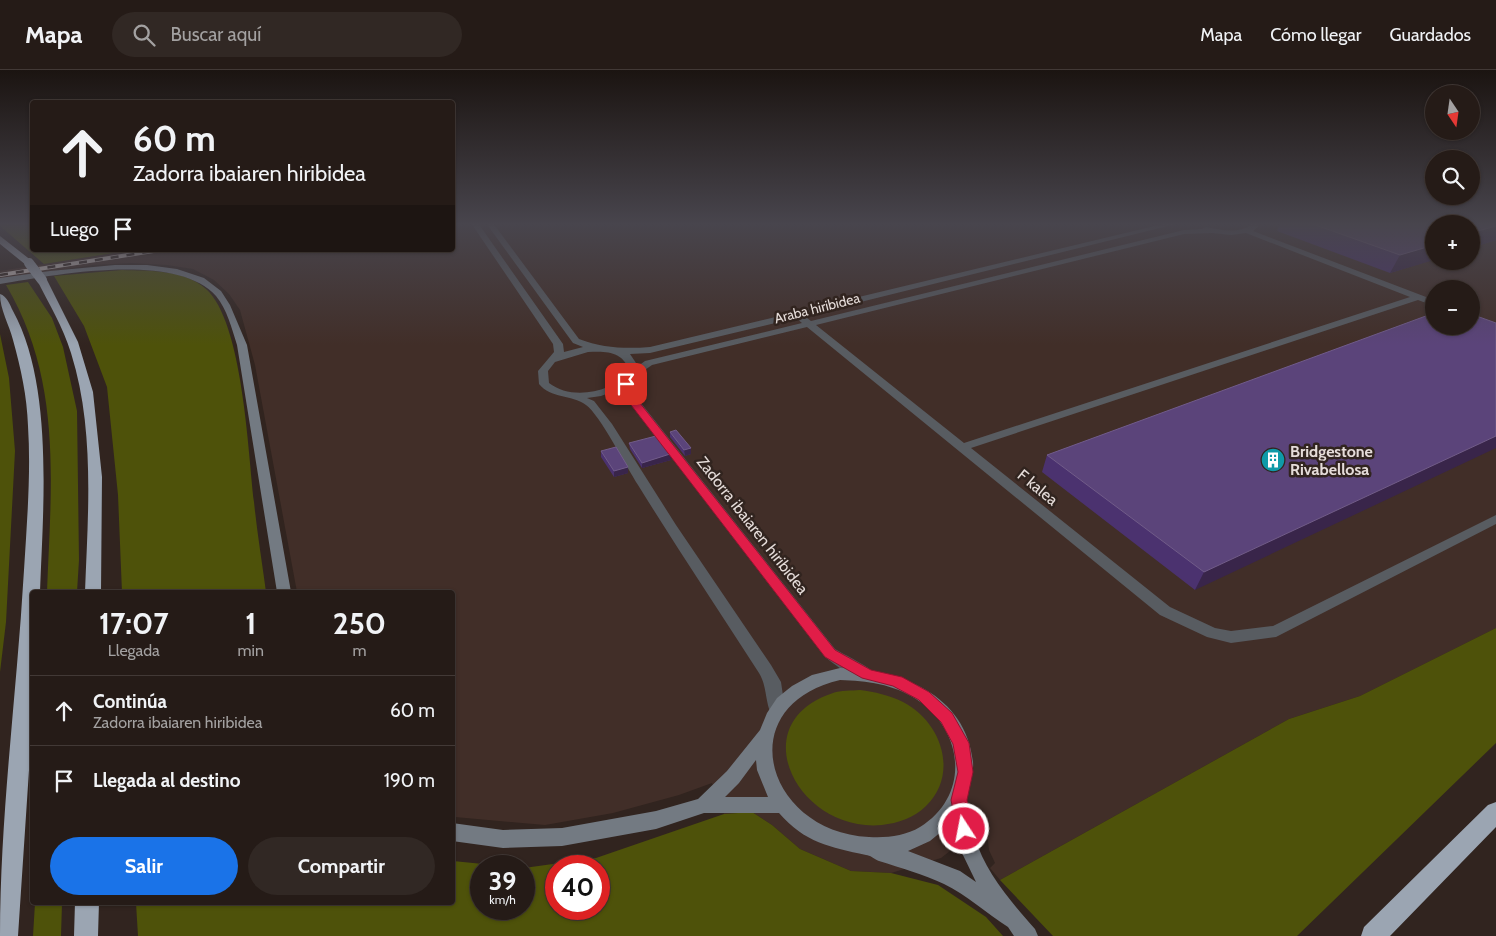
<!DOCTYPE html>
<html lang="es">
<meta charset="utf-8">
<style>
body{margin:0;font-family:Cabin,sans-serif;background:#312824;color:#f1f3f6;height:100vh;display:flex;flex-direction:column;font-size:19px;white-space:nowrap}
*{box-sizing:border-box;margin:0}
p{font-size:16px;color:#a3a1a1}
.icon{flex:none;width:28px;height:28px;fill:none;stroke:currentColor;stroke-width:2;stroke-linecap:round;stroke-linejoin:round}
.map{position:relative;flex:1;overflow:hidden}
.panel{position:absolute;left:30px;top:520px;width:425px;height:315px;display:flex;flex-direction:column;background:#251b17;border-radius:5px;box-shadow:0 1px 4px #0004,0 0 0 1px #423936}
.panel>*{flex:none}
.top-card{position:absolute;left:30px;top:30px;width:425px;height:152px;border-radius:5px;box-shadow:0 1px 4px #0004,0 0 0 1px #423936;background:#251b17;color:#f1f3f6;overflow:hidden}
.needle{width:32px;rotate:167deg}
.fabs{position:absolute;left:1425px;top:15px;display:grid;gap:10px}
.fabs a{display:grid;place-items:center;width:55px;height:55px;border-radius:50%;background:#251b17;box-shadow:0 1px 4px #0004,0 0 0 1px #423936;font-size:25px}
.speed{position:absolute;left:470px;top:785px;display:flex;gap:10px;font-size:25px;font-weight:700;text-align:center}
.speed>*{display:grid;place-content:center;width:65px;height:65px;border-radius:50%;background:#251b17;box-shadow:0 1px 4px #0004,0 0 0 1px #423936;line-height:1}
.speed small{font-size:12px;font-weight:400}
.speed .limit{border:8px solid #d22;background:#fff;color:#111}
.pin{position:absolute;display:grid;place-items:center;width:42px;height:42px;color:#fff;margin:-21px;border-radius:10px;box-shadow:0 2px 8px #0006}
.me{position:absolute;width:55px;margin:-28px;rotate:349deg;stroke-linejoin:round;filter:drop-shadow(0 0 4px #0008)}
.turn{display:flex;align-items:center;gap:18px;height:105px;padding:0 20px;font-size:22px}
.turn .icon{width:65px;height:65px;stroke-width:2.5}
.turn b{display:block;font-size:35px;line-height:42px}
.then{display:flex;align-items:center;height:48px;padding:0 20px;background:#0003;gap:10px;font-size:19px}
.eta{display:flex;justify-content:space-evenly;align-items:center;height:85px;text-align:center}
.eta b{font-size:30px;font-weight:800;line-height:35px}
.action{display:flex;gap:10px;margin-top:auto;padding:10px 20px}
.action a{flex:1;height:58px;border-radius:30px;background:#1a73e8;color:#fff;font-size:20px;font-weight:800;line-height:58px;text-align:center}
.action a+a{background:#312824;color:#f1f3f6}
ul{padding:0;list-style:none}
li{display:flex;align-items:center;gap:15px;height:70px;padding:0 20px;border-top:1px solid #423936}
li div{flex:1}
li b{display:block;font-size:19px}
li em{font-style:normal}
header{display:flex;align-items:center;gap:30px;box-sizing:border-box;height:70px;padding:0 25px;background:#251b17;border-bottom:1px solid #423936}
header strong{font-size:24px}
nav{display:flex;gap:28px;margin-inline-start:auto;font-size:18px}
.search{width:350px;height:45px;background:#312824;display:flex;align-items:center;gap:12px;box-sizing:border-box;padding:0 18px;border-radius:28px;color:#a3a1a1;font-size:19px}
.map>svg:first-child{display:block}
.built{fill:#412e28;fill-rule:evenodd}
.green{fill:#4e520a;fill-rule:evenodd}
.lines{fill:none;stroke-linecap:round;stroke-linejoin:round}
.street{fill:#585c61;fill-rule:evenodd}
.secondary{fill:#737a82;fill-rule:evenodd}
.highway{fill:#9ba5b2;fill-rule:evenodd}
.rail-casing{stroke:#cdc3c0;stroke-width:4}
.rail{stroke:#31241f;stroke-width:2.5;stroke-dasharray:8;stroke-linecap:butt}
.highway-bridge{stroke:#9ba5b2;stroke-width:10}
.wall{fill:#4b326f}
.shaded-wall{fill:#39254a}
.building{fill:#5b447a;stroke:#715c89}
.route{fill:#e11d48;stroke:#92132f}
.labels{text-anchor:middle;stroke-width:5;stroke-linejoin:round;paint-order:stroke}
.far-street-label{font-size:14px;fill:#e5dcd9;stroke:#31241f}
.poi-label{font-size:16px;font-weight:bold;fill:#e5dcd9;stroke:#31241f;text-anchor:start}
.street-label{font-size:16px;fill:#e5dcd9;stroke:#31241f}
</style>
<header>
<strong>Mapa</strong>
<div class="search"><svg class="icon" aria-label="search" viewBox="0 0 24 24"><circle cx="10" cy="10" r="6"/><path d="M15 15l6 6"/></svg>Buscar aquí</div>
<nav><a>Mapa</a><a>Cómo llegar</a><a>Guardados</a></nav>
</header>
<div class="map">
<svg width="1496" height="866" viewBox="0 0 1496 866">
<rect width="100%" height="100%" fill="#31241f"/>
<!-- built -->
<path class="built" d="M453,153H1496V558L1360,626L1289,649L1000,810L990,798L995,793L989,780L986,753L941,788L891,803L851,801L800,779L772,755L752,742L724,744L712,713L679,725L613,743L545,755L455,747L452,746V522H297L255,295L240,240L229,224L214,210L193,199L167,195L131,193L93,195L0,209V201L133,180H452ZM1434,154H1471V191H1434ZM1434,219H1471V256H1434Z"/>
<!-- green -->
<path class="green" d="M0,153H32V180H133L44,194L0,156Z
M122,200C149,201 184,199 206,219C243,252 248,382 254,432C257,462 262,492 266,522H122L118,425L107,317L84,256L54,206Z
M28,212L52,248L63,277L77,341L79,490L77,522H47C51,416 63,311 6,215Z
M0,264L9,308L15,381L6,552L0,602Z
M1496,558V673L1297,866H1053L1000,810L1289,649L1360,626Z
M860,620C875,622 889,625 903,632C942,652 959,704 926,736C914,748 898,753 882,755C798,763 741,653 833,623C841,620 851,621 860,620Z
M752,742L772,755L800,779L851,801L891,803L938,815L986,847L1003,866H138L136,833L452,832L453,791L503,796H481V839H524V798L596,788L724,744ZM556,796H599V839H556Z
M35,833H62L61,866H33Z"/>
<g class="lines">
<!-- street -->
<path class="street" d="M471,153H478L563,274L564,282L583,277L573,273L486,153H493L579,269C603,278 625,279 650,277L1167,153H1180L804,246L811,251L1184,160L1202,159L1206,157C1221,160 1238,164 1251,155L1250,153H1258L1259,156L1253,161L1434,230V236L1418,230L971,378L1170,537L1215,558L1231,561L1273,556L1496,445V454L1276,567L1231,573L1207,567L1160,545L807,257L652,295L639,304L631,313L637,328L835,579C843,584 872,598 875,604L873,608C857,613 837,596 825,587L628,331L622,318L601,326L587,328L594,331L612,354L676,455L771,595L781,612L785,639L783,644L777,646L771,644C765,631 767,616 759,603C719,541 677,478 638,415C627,398 600,345 586,335C571,324 551,329 539,314L538,301L554,282L553,274ZM1212,163L1231,165L1246,163L1410,227L964,373L816,255L1184,164ZM796,248L802,253L645,291L638,296L630,284L650,283ZM588,282C607,281 623,281 630,302C612,322 572,331 549,313L548,301L555,292Z"/>
<!-- secondary -->
<path class="secondary" d="M115,195H147L177,199L204,208L221,221L230,235L247,275L291,522H277L237,275C232,259 227,239 216,226C176,181 54,205 0,214V208L50,201Z
M840,598C899,599 966,624 973,692C974,704 969,714 967,726C966,737 972,755 975,767C984,801 1012,833 1035,859L1038,866H1014L1008,857C987,844 967,825 944,814C923,804 901,798 879,791C874,789 870,785 866,785C830,777 805,773 779,743H704L656,759L562,776L503,778L452,771V753L503,760L562,758L656,741L698,729L727,701L760,660L767,643L777,628L792,616L812,605ZM840,610C867,611 893,614 916,629C964,660 971,725 920,757C905,766 887,768 869,767C766,762 729,636 840,610ZM756,690L757,700L768,727H725L739,713ZM953,752L962,783L976,812L960,801L908,781L930,771Z"/>
<!-- highway -->
<path class="highway" d="M0,166L32,191V195H26L0,174Z
M42,207L47,210L78,272L93,322L102,407L101,522H85C88,443 95,359 71,283C63,257 49,234 37,210Z
M0,224C7,226 10,235 13,241C54,316 43,439 40,522H32V655L18,866H0C0,744 17,622 24,500C27,452 31,403 28,356C27,326 21,299 13,270C9,254 0,240 0,224Z
M1496,732V757L1390,866H1361L1364,857L1488,735Z
M75,832H99L98,866H74Z"/>
<!-- rail casing -->
<g class="rail-casing">
<path id="rail" d="M0,205L160,180"/>
</g>
<!-- rail -->
<use href="#rail" class="rail"/>
<!-- highway-bridge -->
<path class="highway-bridge" d="M29,193L42,210"/>
</g>
<!-- wall -->
<path class="wall" d="M1280,153H1496V170L1390,203L1277,161Z
M1434,243L1195,520L1042,402L1047,385Z
M670,362L691,384L685,386L670,367Z
M629,373L671,390L642,398L630,379Z
M601,381L628,403L614,407L601,387Z"/>
<!-- shaded-wall -->
<path class="shaded-wall" d="M1496,156V170L1471,178V163Z
M1434,175V190L1390,203L1400,185Z
M1496,366V378L1195,520L1204,502Z
M691,378V384L685,386L684,380Z
M670,384L671,390L642,398V393Z
M628,397V403L614,407V401Z"/>
<!-- building -->
<path class="building" d="M1310,153H1496V156L1471,163V154H1434V175L1400,185Z
M1434,243V256H1471V244L1496,253V366L1204,502L1047,385Z
M676,360L691,378L684,380L670,362Z
M656,366L670,384L642,393L629,373Z
M616,377L628,397L614,401L601,381Z"/>
<!-- sky -->
<linearGradient id="sky" x2="0" y2="1"><stop stop-color="#1b1411"/><stop offset="0.56" stop-color="#48454d"/><stop offset="1" stop-color="#48454d" stop-opacity="0"/></linearGradient>
<rect width="1496" height="275" fill="url(#sky)"/>
<!-- route -->
<path class="route" d="M626,311L630,314L636,328L835,580L871,600L902,607L929,622L952,643L969,673L973,702L967,730L973,759L970,764L964,767L958,764L951,730L958,702L953,674L941,652L919,630L893,616L862,608L825,587L628,331L621,314Z"/>
<!-- icons -->
<defs>
<g id="building-disc" transform="scale(1.25)"><circle r="9.5" fill="#0f9aa8" stroke="#31241f"/><path d="M-4-6H4V6H1V3H-1V6H-4ZM-2.5-4.3h1.7v1.8h-1.7ZM.8-4.3h1.7v1.8H.8ZM-2.5-1h1.7V.8h-1.7ZM.8-1h1.7V.8H.8Z" fill="#fff"/></g>
</defs>
<g fill-rule="evenodd">
<use href="#building-disc" x="1273" y="390"/>
</g>
<g class="labels">
<!-- far-street labels -->
<g class="far-street-label">
<text transform="translate(817 238) rotate(-14)" y="5">Araba hiribidea</text>
</g>
<!-- poi labels -->
<g class="poi-label">
<text x="1290" y="387">Bridgestone<tspan x="1290" dy="18">Rivabellosa</tspan></text>
</g>
<!-- street labels -->
<g class="street-label">
<text transform="translate(1038 417) rotate(39)" y="6">F kalea</text>
<text transform="translate(753 455) rotate(52)" y="6">Zadorra ibaiaren hiribidea</text>
</g>
</g>
</svg>
<div class="fabs">
<a><svg class="needle" viewBox="-14 -14 28 28"><path d="M0-13l5 13h-10z" fill="#e53935"/><path d="M0 13l5-13h-10z" fill="#a3a1a1"/></svg></a>
<a><svg class="icon" aria-label="search" viewBox="0 0 24 24"><circle cx="10" cy="10" r="6"/><path d="M15 15l6 6"/></svg></a>
<a>+</a>
<a>−</a>
</div>
<div class="speed"><div>39<small>km/h</small></div><div class="limit">40</div></div>
<div class="pin" style="left:626px;top:314px;background:#d93025"><svg class="icon" aria-label="arrive" viewBox="0 0 24 24"><path d="M6 21V4h12l-3 4 3 4H6"/></svg></div>
<svg class="me" style="left:964px;top:759px" viewBox="-20 -20 40 40"><circle r="17" fill="#e11d48" stroke="#fff" stroke-width="3"/><path d="M0-11L8 9 0 5-8 9z" fill="#fff"/></svg>
<div class="top-card">
<div class="turn"><svg class="icon" aria-label="ahead" viewBox="0 0 24 24"><path d="M12 20V5M6 11l6-6 6 6"/></svg><div><b>60 m</b>Zadorra ibaiaren hiribidea</div></div>
<div class="then">Luego<svg class="icon" aria-label="arrive" viewBox="0 0 24 24"><path d="M6 21V4h12l-3 4 3 4H6"/></svg></div>
</div>
<section class="panel">
<div class="eta">
<div><b>17:07</b><p>Llegada</p></div>
<div><b>1</b><p>min</p></div>
<div><b>250</b><p>m</p></div>
</div>
<ul>
<li><svg class="icon" aria-label="ahead" viewBox="0 0 24 24"><path d="M12 20V5M6 11l6-6 6 6"/></svg><div><b>Continúa</b><p>Zadorra ibaiaren hiribidea</p></div><em>60 m</em></li>
<li><svg class="icon" aria-label="arrive" viewBox="0 0 24 24"><path d="M6 21V4h12l-3 4 3 4H6"/></svg><div><b>Llegada al destino</b></div><em>190 m</em></li>
</ul>
<div class="action"><a>Salir</a><a>Compartir</a></div>
</section>
</div>
